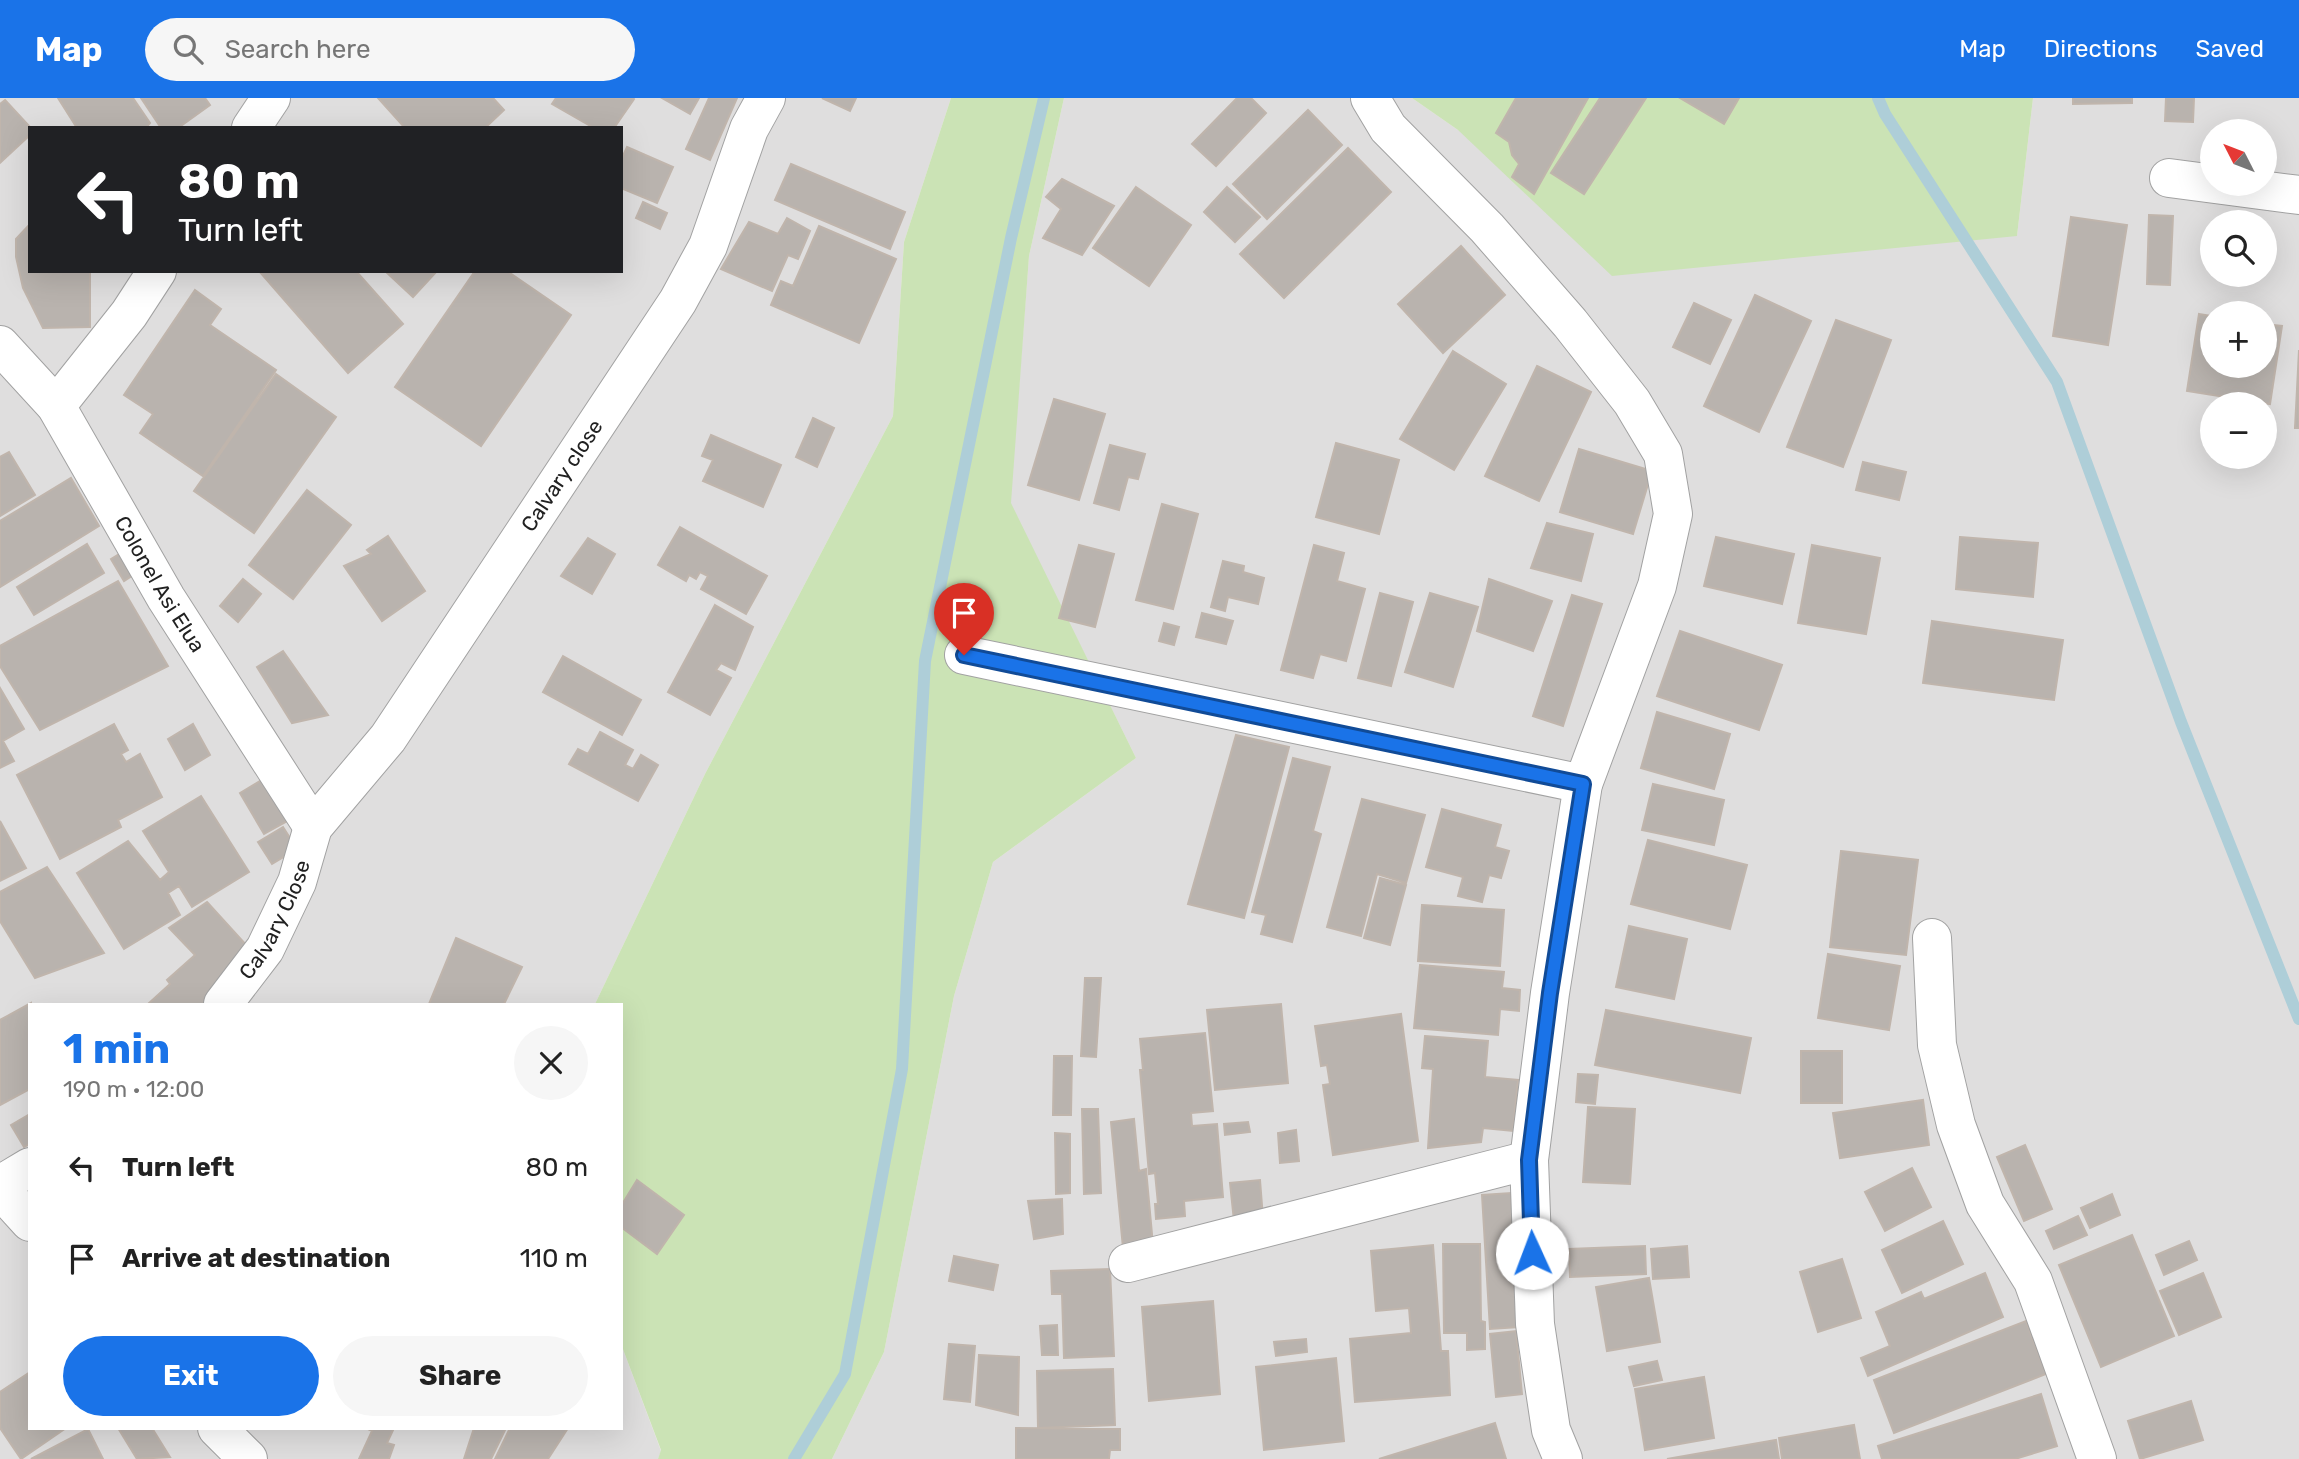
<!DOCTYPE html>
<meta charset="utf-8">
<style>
body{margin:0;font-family:Rubik,sans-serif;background:#f6f6f6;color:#222;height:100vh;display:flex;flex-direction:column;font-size:26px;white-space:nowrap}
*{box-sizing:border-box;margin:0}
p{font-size:23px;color:#767676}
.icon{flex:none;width:38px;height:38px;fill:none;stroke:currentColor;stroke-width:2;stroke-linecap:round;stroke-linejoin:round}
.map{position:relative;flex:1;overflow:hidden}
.details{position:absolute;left:28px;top:905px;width:595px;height:427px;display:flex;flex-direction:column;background:#fff;border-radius:0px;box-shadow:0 7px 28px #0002}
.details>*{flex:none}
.banner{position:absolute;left:28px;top:28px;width:595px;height:147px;border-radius:0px;box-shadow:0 7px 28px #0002;background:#202124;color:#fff;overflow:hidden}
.needle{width:46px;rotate:312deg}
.buttons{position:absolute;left:2200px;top:21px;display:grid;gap:14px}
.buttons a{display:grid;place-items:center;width:77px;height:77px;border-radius:50%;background:#fff;box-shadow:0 7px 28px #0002;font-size:35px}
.pin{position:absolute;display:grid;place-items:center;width:60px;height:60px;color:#fff;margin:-72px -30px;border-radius:50% 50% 50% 0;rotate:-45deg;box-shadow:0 0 7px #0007}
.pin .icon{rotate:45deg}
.me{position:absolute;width:77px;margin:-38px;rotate:358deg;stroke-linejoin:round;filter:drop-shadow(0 0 5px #0008)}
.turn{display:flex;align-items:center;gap:24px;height:147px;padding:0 35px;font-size:32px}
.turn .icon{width:91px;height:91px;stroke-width:2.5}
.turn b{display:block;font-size:49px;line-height:60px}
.round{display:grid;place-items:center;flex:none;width:74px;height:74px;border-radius:37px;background:#f6f6f6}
.headline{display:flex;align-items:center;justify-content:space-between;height:119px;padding:0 35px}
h1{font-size:42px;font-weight:700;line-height:52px;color:#1a73e8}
.action{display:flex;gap:14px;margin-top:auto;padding:14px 35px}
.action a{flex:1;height:80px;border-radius:42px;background:#1a73e8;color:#fff;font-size:28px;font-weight:700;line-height:80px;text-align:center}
.action a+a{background:#f6f6f6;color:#222}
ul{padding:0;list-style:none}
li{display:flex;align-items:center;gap:21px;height:91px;padding:0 35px}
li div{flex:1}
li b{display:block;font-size:26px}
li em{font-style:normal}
header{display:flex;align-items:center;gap:42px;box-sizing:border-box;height:98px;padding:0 35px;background:#1a73e8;color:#fff}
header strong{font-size:33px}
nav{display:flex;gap:38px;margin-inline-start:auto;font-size:24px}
.search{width:490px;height:63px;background:#f6f6f6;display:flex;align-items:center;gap:18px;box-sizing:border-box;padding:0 24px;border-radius:38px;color:#767676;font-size:26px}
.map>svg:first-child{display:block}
.residential{fill:#dfdede;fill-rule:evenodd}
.grass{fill:#cbe3b5}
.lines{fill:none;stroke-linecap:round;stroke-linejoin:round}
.stream{stroke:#aeced8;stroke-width:12}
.building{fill:#b9b3ae;stroke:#c0b5ac;stroke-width:2}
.minor-casing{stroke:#a2a2a2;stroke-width:40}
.minor{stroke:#fff;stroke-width:38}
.route-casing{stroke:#114b97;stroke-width:18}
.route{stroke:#1a73e8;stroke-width:12}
.labels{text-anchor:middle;stroke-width:6;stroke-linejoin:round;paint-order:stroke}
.street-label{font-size:21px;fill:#212121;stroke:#fff}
</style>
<header>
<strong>Map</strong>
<div class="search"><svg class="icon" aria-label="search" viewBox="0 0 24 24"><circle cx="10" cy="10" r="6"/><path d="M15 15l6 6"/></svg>Search here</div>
<nav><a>Map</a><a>Directions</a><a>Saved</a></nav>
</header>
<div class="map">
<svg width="2299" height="1361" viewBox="0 0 2299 1361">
<rect width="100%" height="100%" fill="#f0ede8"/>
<!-- residential -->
<path class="residential" d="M0,0H951L904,144L893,318L705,676L595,906H30V1330H621V1246L661,1353L658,1361H0ZM30,30H621V173H30Z
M1064,0H1412L1458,32L2017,138L2033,0H2299V1361H832L884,1254L954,898L993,764L1136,660L1010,405L1029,158ZM2212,33H2264V86H2212ZM2212,124H2264V177H2212ZM2212,215H2264V268H2212ZM2212,306H2264V359H2212Z"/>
<!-- grass -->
<path class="grass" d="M951,0H1064L1029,158L1011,405L1136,660L993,764L954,898L884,1254L832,1361H658L661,1352L621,1246V906H595L705,676L893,318L904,144Z
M1412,0H2033L2017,138L1612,178L1458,32Z"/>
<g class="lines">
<!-- stream -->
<path class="stream" d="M1878,0L1885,16L2057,284L2181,624L2299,921
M794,1361L845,1276L902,971L925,563L1011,140L1044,0"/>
</g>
<!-- building -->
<path class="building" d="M58,0H133L150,25L146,30H77Z
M141,0H205L210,7L178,30H161Z
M378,0H493L504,12L485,30H405Z
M556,0H633L634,1L614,30H594L552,6Z
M662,0H699L690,16Z
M709,0H737L710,62L686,51Z
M822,0H856L850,13Z
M1237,0H1251L1266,15L1216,68L1192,46Z
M1516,0H1588L1534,96L1512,79L1519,66L1512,57L1509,44L1496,35Z
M1600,0H1646L1584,96L1551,75Z
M1680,0H1739L1724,26Z
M2073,0H2132V5L2073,6Z
M2166,0H2194L2193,24L2165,23Z
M5,2L31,30L30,37L0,65V6Z
M1308,12L1342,47L1267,121L1233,86Z
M627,49L673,69L657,105L621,90V62Z
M1348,50L1391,94L1284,200L1240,156Z
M791,66L905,114L890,151L775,102Z
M1062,81L1114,108L1082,157L1043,140L1061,111L1046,99Z
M1136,89L1191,127L1149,188L1093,150Z
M1227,89L1260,119L1235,144L1204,114Z
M643,104L667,115L660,131L636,120Z
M2149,117L2173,118L2170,187L2147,186Z
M2071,119L2127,127L2108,247L2053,238Z
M787,120L810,133L798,161L788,157L772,193L721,171L749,124L778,136Z
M30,126V173H90V229L43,230L23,190L16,159V141Z
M819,128L896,161L859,245L771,207L781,183L793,188Z
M1461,148L1505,197L1443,255L1398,206Z
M259,173H356L403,226L348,275Z
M385,173H437L413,199Z
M475,173H507L571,217L481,348L395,289Z
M195,192L221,211L210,227L276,272L203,378L140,335L153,316L124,297Z
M1755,197L1811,223L1759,334L1704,308Z
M1694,205L1731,222L1710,266L1673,249Z
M2199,216L2212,218V268H2264V226L2282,228L2270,306L2187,293Z
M1836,222L1891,242L1843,369L1787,349Z
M2299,252V330H2295Z
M1453,253L1506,286L1454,372L1400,341Z
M1537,268L1591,294L1539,403L1485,378Z
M276,276L336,319L254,435L194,393Z
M1054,301L1105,316L1079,402L1028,387Z
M813,320L834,330L817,369L796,359Z
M711,337L781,367L763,409L703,383L713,362L702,358Z
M1336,345L1399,362L1379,436L1316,419Z
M1110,347L1145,356L1138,381L1128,379L1119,412L1094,405Z
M1579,351L1652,373L1633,436L1560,414Z
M9,354L35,397L0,418V359Z
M1863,364L1906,374L1899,402L1856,392Z
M71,380L99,428L0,489V423Z
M307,392L351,427L293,501L249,467Z
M1162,406L1198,416L1173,511L1136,502Z
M1547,425L1593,436L1581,483L1531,470Z
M680,429L767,478L746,516L701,491L708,478L700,474L696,481L689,477L686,483L658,467Z
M388,438L425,493L382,523L344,468L371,456L367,452Z
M1716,439L1794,456L1782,506L1704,488Z
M1960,439L2038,445L2033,499L1956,491Z
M588,440L615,456L592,496L561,478Z
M87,446L104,475L34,517L17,489Z
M1079,447L1114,456L1095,529L1059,520Z
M1314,447L1344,455L1337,483L1365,491L1346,563L1320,556L1313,580L1281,572Z
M1812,447L1880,460L1866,536L1798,525Z
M126,452L138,474L124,483L111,461Z
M1223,463L1244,468L1243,474L1264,480L1258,506L1228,499L1225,513L1211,509Z
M243,481L261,496L238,524L220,508Z
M1489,481L1552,503L1533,553L1477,533Z
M118,483L168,568L40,632L0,568V548Z
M1380,495L1413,504L1391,588L1358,580Z
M1430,495L1478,509L1453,589L1405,574Z
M1572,497L1602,506L1563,628L1533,618Z
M715,507L753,529L735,572L721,565L716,572L731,580L710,617L668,594Z
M1202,515L1233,523L1226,546L1196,539Z
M1932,523L2063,542L2054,602L1923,585Z
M1164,525L1179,529L1174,547L1159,543Z
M1680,533L1782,567L1759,632L1657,598Z
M283,553L328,617L292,625L257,569Z
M563,558L641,602L622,637L543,594Z
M0,590L24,631L3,643L14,663L0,670Z
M1657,614L1730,636L1714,691L1641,670Z
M114,626L128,652L121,656L126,664L140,656L162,699L118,722L121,729L60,761L17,677Z
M193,626L210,657L185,672L168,641Z
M600,634L633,652L625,667L633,671L641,657L658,667L638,703L569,666L578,651L588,656Z
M1236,637L1289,649L1244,820L1188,806Z
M1293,660L1330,669L1313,733L1321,736L1292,844L1261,836L1266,817L1252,814Z
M265,680L289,722L264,736L240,695Z
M1653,686L1724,702L1714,747L1642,732Z
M201,698L249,774L192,809L179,788L168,795L180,817L124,851L77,775L128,743L160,782L169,774L143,733Z
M1362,701L1425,717L1406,785L1377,776L1361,838L1327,829Z
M1442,711L1501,727L1495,749L1509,753L1501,780L1489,777L1482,804L1458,798L1463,779L1426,769Z
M0,723L26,770L0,783Z
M283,729L297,751L272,766L258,744Z
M1648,742L1747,767L1730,831L1631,806Z
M1841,753L1918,762L1906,857L1830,849Z
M47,769L104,855L35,880L0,823V794Z
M1380,780L1406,787L1390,847L1364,840Z
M207,804L249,850L207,906H148L170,886L167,882L195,857L169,830Z
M1422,807L1504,812L1500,868L1418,863Z
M1629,828L1687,841L1674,901L1616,889Z
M456,840L522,869L504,906H429Z
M1828,856L1900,868L1889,932L1818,920Z
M1420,867L1504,874L1502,890L1520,892L1519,913L1500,911L1498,937L1414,930Z
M1085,880H1101L1096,959L1081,958Z
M31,905L30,991L0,1007V922Z
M1281,906L1288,985L1215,992L1207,912Z
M1606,912L1751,940L1740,995L1595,967Z
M1401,916L1418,1043L1333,1057L1323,987L1330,986L1327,967L1321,968L1315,928Z
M1205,935L1213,1013L1191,1015L1192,1028L1217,1026L1223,1099L1184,1103L1185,1118L1156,1121L1155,1106H1158L1155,1075L1149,1076L1140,972H1143L1140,941Z
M1425,938L1488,943L1485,979L1518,982L1513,1033L1483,1030L1481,1044L1428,1050L1433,971L1422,970Z
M1801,953H1842V1005H1801Z
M1054,958H1072L1071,1017H1053Z
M1578,976L1598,977L1595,1006L1576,1004Z
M1923,1002L1929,1047L1840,1060L1833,1015Z
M1588,1009L1635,1011L1630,1086L1583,1084Z
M1082,1011H1098L1101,1095L1084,1096Z
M30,1016V1046L24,1049L11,1027Z
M1134,1021L1139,1073L1146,1071L1153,1147L1123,1150L1111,1024Z
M1248,1024L1250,1034L1225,1037L1224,1026Z
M1296,1032L1299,1063L1280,1065L1278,1035Z
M1055,1035L1070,1036V1095L1056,1096Z
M2025,1047L2052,1111L2024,1123L1997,1059Z
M1912,1070L1931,1109L1885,1133L1865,1094Z
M637,1082L684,1117L657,1156L621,1129V1108Z
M1260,1082L1263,1120L1234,1123L1230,1085Z
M1511,1095L1519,1229L1490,1231L1482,1097Z
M2112,1096L2120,1117L2090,1130L2081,1110Z
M1062,1101L1063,1136L1034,1141L1028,1103Z
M2078,1118L2087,1137L2054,1151L2046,1133Z
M1943,1123L1963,1166L1902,1195L1882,1152Z
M2132,1137L2174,1238L2101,1269L2059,1167Z
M2189,1143L2197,1162L2164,1177L2156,1157Z
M1443,1146H1480L1481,1223L1485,1224V1251L1467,1252V1235H1444Z
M1433,1147L1441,1253H1448L1450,1297L1355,1304L1350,1241L1411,1235L1409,1210L1376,1213L1371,1153Z
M1645,1148L1646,1176L1570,1179L1569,1151Z
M1687,1148L1689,1179L1653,1181L1651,1151Z
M954,1158L998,1167L993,1192L949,1183Z
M1842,1161L1861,1220L1818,1234L1800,1174Z
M1110,1171L1114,1258L1064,1260L1062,1196H1052L1051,1173Z
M1985,1175L2003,1219L1868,1278L1861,1260L1890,1248L1876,1214L1921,1194L1924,1201Z
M2203,1175L2221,1219L2179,1237L2160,1193Z
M1649,1180L1660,1244L1607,1253L1596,1189Z
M1213,1203L1220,1296L1149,1303L1142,1209Z
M2026,1223L2046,1276L1894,1335L1874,1282Z
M1057,1227L1058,1257H1042L1040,1228Z
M1516,1233L1522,1296L1496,1299L1490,1236Z
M1306,1241L1307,1254L1276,1258L1274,1244Z
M949,1246L975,1248L970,1304L944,1301Z
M979,1257L1019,1259L1018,1317L976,1307Z
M1336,1260L1344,1343L1264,1352L1256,1269Z
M1657,1263L1662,1282L1634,1288L1629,1269Z
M1113,1271L1115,1327L1038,1330L1037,1273Z
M30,1274V1330H66L21,1361L0,1330V1294Z
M1704,1279L1714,1340L1645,1352L1635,1291Z
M2041,1296L2057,1348L2015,1361H1882L1878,1348Z
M2191,1303L2203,1342L2140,1361L2128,1323Z
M1495,1325L1506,1361H1379Z
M1854,1327L1860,1361H1782L1779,1340Z
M118,1330H152L170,1359L137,1361Z
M366,1330H394L387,1345L394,1347L389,1361H359L372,1333Z
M474,1330H506L491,1361H464Z
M510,1330H568L548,1361H495Z
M1016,1330L1120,1331V1352H1110L1109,1361H1016Z
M88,1331L103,1361H31Z
M1776,1342L1779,1361H1667Z"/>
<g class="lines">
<!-- minor casing -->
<g class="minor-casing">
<g id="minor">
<path d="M1370,0L1388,30L1487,130L1570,225L1632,304L1663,356L1673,416L1657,488L1583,686L1550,895L1529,1062L1535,1226L1551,1332L1563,1361"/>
<path d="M251,30L271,0"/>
<path d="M2169,80L2299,97"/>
<path id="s1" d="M0,247L56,308L166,500L313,729"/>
<path d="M56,308L129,216L157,173"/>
<path d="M964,557L1583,686"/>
<path d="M1932,840L1937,947L1956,1027L1985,1106L2033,1183L2097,1361"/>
<path id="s2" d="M223,906L265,851L297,784L313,729L388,640L678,203L708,148L749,31L766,0"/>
<path d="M0,1087L30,1069"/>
<path d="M0,1091L30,1124"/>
<path d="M1128,1165L1529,1062"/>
<path d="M217,1330L248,1361"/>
</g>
</g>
<!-- minor -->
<use href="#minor" class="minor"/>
</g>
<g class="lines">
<!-- route casing -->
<g class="route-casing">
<path id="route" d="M964,557L1583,686L1550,895L1529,1062L1532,1155"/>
</g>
<!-- route -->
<use href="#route" class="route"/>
</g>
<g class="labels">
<!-- street labels -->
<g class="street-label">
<text dy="7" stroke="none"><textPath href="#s2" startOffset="632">Calvary close</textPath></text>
<text dy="7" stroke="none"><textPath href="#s1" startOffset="289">Colonel Asi Elua</textPath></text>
<text dy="7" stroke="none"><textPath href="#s2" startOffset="100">Calvary Close</textPath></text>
</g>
</g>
</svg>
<div class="buttons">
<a><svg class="needle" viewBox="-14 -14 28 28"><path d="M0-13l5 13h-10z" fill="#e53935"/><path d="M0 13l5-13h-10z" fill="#767676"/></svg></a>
<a><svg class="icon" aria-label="search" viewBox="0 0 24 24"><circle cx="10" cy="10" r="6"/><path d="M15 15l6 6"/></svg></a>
<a>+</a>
<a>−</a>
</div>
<div class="pin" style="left:964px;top:557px;background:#d93025"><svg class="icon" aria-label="arrive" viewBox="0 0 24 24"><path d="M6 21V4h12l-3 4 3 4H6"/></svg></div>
<svg class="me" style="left:1532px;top:1155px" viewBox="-20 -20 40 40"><circle r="19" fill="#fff"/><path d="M0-13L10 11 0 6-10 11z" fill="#1a73e8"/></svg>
<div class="banner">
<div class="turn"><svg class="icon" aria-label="left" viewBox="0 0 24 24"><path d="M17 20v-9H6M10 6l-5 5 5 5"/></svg><div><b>80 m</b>Turn left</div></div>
</div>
<section class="details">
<div class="headline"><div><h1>1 min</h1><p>190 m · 12:00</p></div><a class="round"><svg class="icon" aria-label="close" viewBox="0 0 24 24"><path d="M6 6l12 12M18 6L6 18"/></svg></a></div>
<ul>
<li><svg class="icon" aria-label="left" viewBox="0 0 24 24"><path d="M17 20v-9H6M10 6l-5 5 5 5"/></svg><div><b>Turn left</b></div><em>80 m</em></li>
<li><svg class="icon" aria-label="arrive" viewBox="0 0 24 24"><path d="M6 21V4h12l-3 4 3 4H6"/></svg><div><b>Arrive at destination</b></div><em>110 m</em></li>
</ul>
<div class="action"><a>Exit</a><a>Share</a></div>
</section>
</div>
